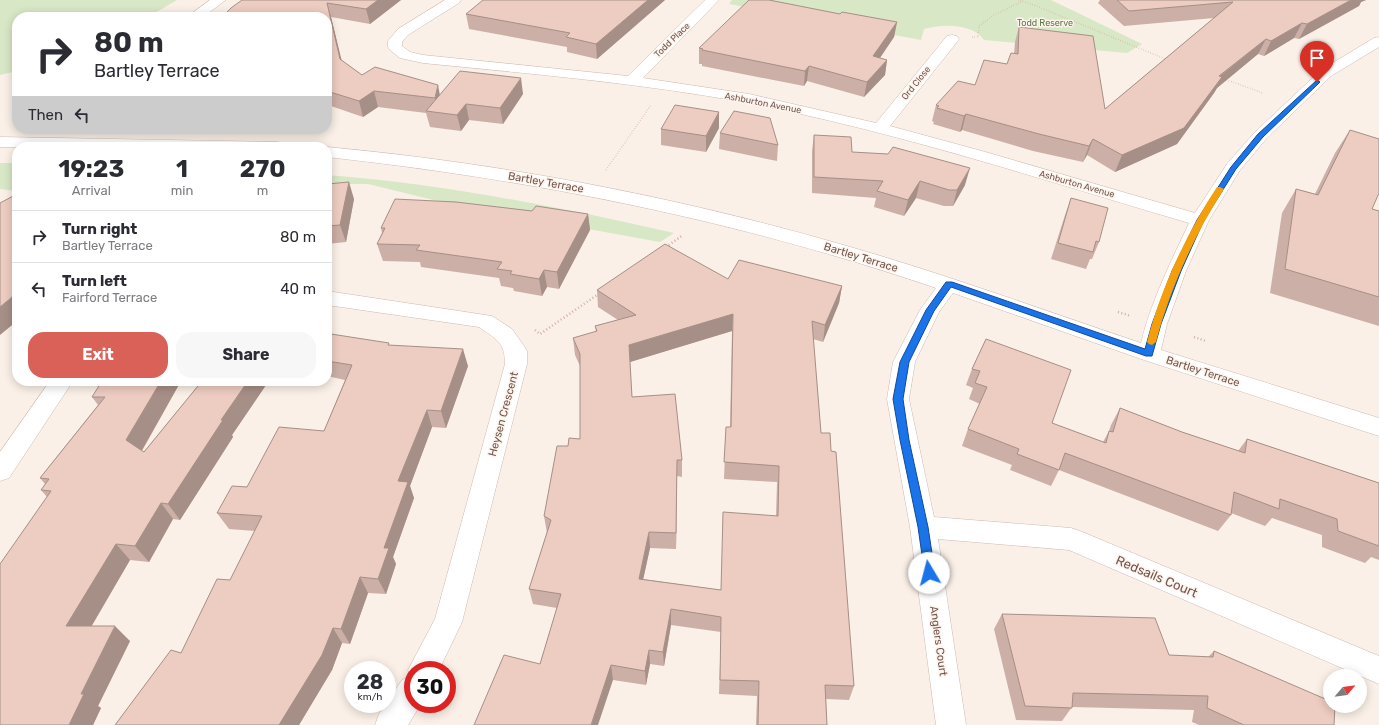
<!DOCTYPE html>
<style>
body{margin:0;font-family:Rubik,sans-serif;background:#f7f7f7;color:#2b2b33;height:100vh;display:flex;flex-direction:column;font-size:15px;white-space:nowrap}
*{box-sizing:border-box;margin:0}
p{font-size:13px;color:#7c7c81}
.icon{flex:none;width:22px;height:22px;fill:none;stroke:currentColor;stroke-width:2;stroke-linecap:round;stroke-linejoin:round}
.map{position:relative;flex:1;overflow:hidden}
.drawer{position:absolute;left:12px;top:142px;width:320px;height:244px;display:flex;flex-direction:column;background:#fff;border-radius:16px;box-shadow:0 2px 10px #0003}
.drawer>*{flex:none}
.guide{position:absolute;left:12px;top:12px;width:320px;height:122px;border-radius:16px;box-shadow:0 2px 10px #0003;background:#fff;color:#2b2b33;overflow:hidden}
.needle{width:26px;rotate:61deg}
.fabs{position:absolute;left:1323px;top:669px;display:grid;gap:8px}
.fabs a{display:grid;place-items:center;width:44px;height:44px;border-radius:50%;background:#fff;box-shadow:0 2px 10px #0003;font-size:20px}
.speed{position:absolute;left:344px;top:661px;display:flex;gap:8px;font-size:20px;font-weight:700;text-align:center}
.speed>*{display:grid;place-content:center;width:52px;height:52px;border-radius:50%;background:#fff;box-shadow:0 2px 10px #0003;line-height:1}
.speed small{font-size:10px;font-weight:400}
.speed .limit{border:6px solid #d22;background:#fff;color:#111}
.pin{position:absolute;display:grid;place-items:center;width:34px;height:34px;color:#fff;margin:-41px -17px;border-radius:50% 50% 50% 0;rotate:-45deg;box-shadow:0 0 4px #0007}
.pin .icon{rotate:45deg}
.me{position:absolute;width:44px;margin:-22px;rotate:352deg;stroke-linejoin:round;filter:drop-shadow(0 0 3px #0008)}
.turn{display:flex;align-items:center;gap:14px;height:84px;padding:0 16px;font-size:18px}
.turn .icon{width:52px;height:52px;stroke-width:2.5}
.turn b{display:block;font-size:28px;line-height:34px}
.then{display:flex;align-items:center;height:38px;padding:0 16px;background:#0003;gap:8px;font-size:15px}
.eta{display:flex;justify-content:space-evenly;align-items:center;height:68px;text-align:center}
.eta b{font-size:24px;font-weight:700;line-height:28px}
.button{display:flex;gap:8px;margin-top:auto;padding:8px 16px}
.button a{flex:1;height:46px;border-radius:16px;background:#da6157;color:#fff;font-size:16px;font-weight:700;line-height:46px;text-align:center}
.button a+a{background:#f7f7f7;color:#2b2b33}
ul{padding:0;list-style:none}
li{display:flex;align-items:center;gap:12px;height:52px;padding:0 16px;border-top:1px solid #e1e1e2}
li div{flex:1}
li b{display:block;font-size:15px}
li em{font-style:normal}
.map>svg:first-child{display:block}
.green{fill:#d8e7c6}
.lines{fill:none;stroke-linecap:round;stroke-linejoin:round}
.minor-casing{stroke:#cdb9b1;stroke-width:1}
.path-far1{stroke:#d2afa4;stroke-width:1.5;stroke-dasharray:0.5 2;stroke-linecap:butt}
.path{stroke:#d2afa4;stroke-width:2.5;stroke-dasharray:1 2.5;stroke-linecap:butt}
.minor{fill:#fff;fill-rule:evenodd}
.wall{fill:#ccafa6;fill-rule:evenodd}
.shaded-wall{fill:#a68f87}
.building{fill:#edccc1;stroke:#a68f87;fill-rule:evenodd}
.route{fill:#1a73e8;stroke:#114b97}
.slow{fill:#f59e0b}
.labels{text-anchor:middle;stroke-width:3;stroke-linejoin:round;paint-order:stroke}
.far-park-label{font-size:9px;fill:#5c7746;stroke:#fdf5ed}
.far-street-label{font-size:9px;fill:#72554e;stroke:#fdf5ed}
.street-label{font-size:11px;fill:#72554e;stroke:#fdf5ed}
.near-street-label{font-size:13px;fill:#72554e;stroke:#fdf5ed}
</style>
<div class="map">
<svg width="1379" height="725" viewBox="0 0 1379 725">
<rect width="100%" height="100%" fill="#faf0e7"/>
<!-- green -->
<path class="green" d="M0,0H177L148,17H17V71L0,75Z
M732,0H1051L1142,44L1127,53L984,40C973,23 940,24 924,29L921,40L729,4Z
M0,163H17V191L0,189Z
M327,175C444,184 559,207 674,233L660,242L450,204L368,184H327Z"/>
<g class="lines">
<!-- minor casing -->
<g class="minor-casing">
<path id="minor" d="M210,0H226L203,17H187Z
M445,0H461L459,3L408,35L402,42V46L410,52L423,55L628,76L705,0H719L643,78L749,94L876,123L947,36L952,35L957,36L959,39L957,42L890,126L982,151L1195,213L1227,164L1254,133L1321,70L1374,38L1379,37V47L1331,76L1266,139L1240,170L1209,220L1186,271L1167,324L1161,350L1379,418V436L1141,359L953,293L939,312L915,362L909,399L934,517L1071,528L1080,531L1379,656V684L1069,550L938,539L966,725H936L910,527L887,399L893,362L920,310L936,288C737,220 535,180 327,157V147C500,163 673,196 840,244C942,273 1040,309 1141,343C1151,301 1171,262 1189,223C1043,180 898,132 748,103C641,83 532,74 423,63L400,58L390,50L388,47V41L398,29Z
M0,137L277,142L283,143L285,147H0Z
M327,291L492,316L512,329L524,346L527,351V364L462,622L439,670H413V704H421L408,725H375L379,714L402,680L411,676L408,670L435,619L505,364C505,342 496,339 479,327L327,305Z
M50,381H73L9,478L0,481V452Z"/>
</g>
<!-- path-far1 -->
<path class="path-far1" d="M1018,0L1034,5L1168,60
M972,37H978L979,26L994,15L1023,1
M1224,79L1263,93
M606,170L651,105"/>
<!-- path -->
<path class="path" d="M666,247L683,235
M1118,312L1131,316
M535,330L540,334L600,293
M1194,337L1206,341"/>
<!-- minor -->
<use href="#minor" class="minor"/>
</g>
<!-- wall -->
<path class="wall" d="M242,0H401L370,24L331,17L341,60L362,75L440,95L523,94L503,124L469,120L461,131L430,127L426,113L378,107L363,117L328,105H327V17Z
M665,0L597,59L567,52V47L469,29L466,14Z
M1100,0H1366L1361,2L1359,6L1299,39L1294,38L1264,56L1258,54L1217,88L1214,93L1177,144L1115,172L1087,155L1083,162L1033,151L962,130L960,132L933,124L934,122L932,121L936,105L975,85L1007,64L1014,54L1015,42L1019,27L1105,109L1214,18L1124,26L1098,3Z
M840,14L897,22L894,37L880,58L887,60L885,75L864,97L807,81L804,86L702,66V64H699V48Z
M719,112V128L706,152L661,145V129Z
M1350,130L1372,209L1379,211V326L1270,293L1282,213L1296,189L1315,194L1335,153Z
M720,133L778,145L777,161L719,149Z
M814,135L852,152L965,185L953,206H944L916,198L904,216L874,207L876,198L812,193V151Z
M327,184L354,199L346,242L327,244Z
M1071,198L1099,242L1092,259H1090L1086,269L1051,259L1065,215Z
M532,211L588,214L590,230L559,289L547,287L542,296L514,291L513,288L501,286L499,278L421,267L420,262L383,261L377,244L382,233L381,228Z
M728,279L842,286L839,303L823,342L813,339L821,433L831,451L854,686L849,700L826,699L827,725H756L757,696L719,694L721,632L671,625L664,666L650,664L646,685L613,680L540,664L557,608L533,604L529,589L547,533L544,516L568,446L580,439V366L575,355L573,338L596,332L595,326L618,320L598,307L597,290ZM732,331L730,427H726L724,479L777,482L776,516L720,590L643,579L650,548L676,549L677,476L682,477V460L632,397L630,362Z
M986,339L1052,423L1103,442L1109,431L1111,425L1120,408L1182,432L1238,451L1247,439L1379,483V560L1371,557L1365,563L1322,547V535L1272,518L1265,526L1231,513V515L1218,531L1059,470L1051,486L1010,470L1012,465L962,446L968,429L980,404L969,399L973,388L966,385L972,369Z
M327,340L389,345L468,366L446,428L432,427L410,486L414,498L393,557L396,564L386,594L368,593L350,644L342,643L332,670L299,725H115L181,653L230,580L255,531L229,529L217,513L247,487L324,431L345,380L327,376Z
M181,381L142,451L144,452L202,381H271L267,386L266,385L232,435L233,437L180,520L173,519L149,562L130,560L91,626L130,641L98,706L101,708L93,725L47,497L41,490L45,484L40,478L98,405L92,397Z
M1002,614L1169,655L1208,657L1214,651L1334,725H1199L1192,722L1194,710L1072,707L1062,721L1016,720L994,629Z"/>
<!-- shaded-wall -->
<path class="shaded-wall" d="M378,0H401L370,24L366,9Z
M648,0H665L597,59L596,44Z
M1351,0H1366L1361,2L1359,6L1299,39L1307,24Z
M327,3L331,17L345,74L340,59Z
M897,22L894,37L871,71L873,56Z
M1302,23L1294,38L1264,56L1271,41Z
M1266,39L1258,54L1217,88L1214,93L1177,144L1115,172L1122,155Z
M887,60L885,75L864,97L867,82Z
M809,66L807,81L804,86L805,71Z
M521,78L523,94L503,124L500,108Z
M438,85L441,101L438,112L435,98Z
M374,91L378,107L363,117L359,101Z
M466,104L469,120L461,131L457,115Z
M719,112V128L706,152V136Z
M966,114L962,130L960,132L964,116Z
M1093,139L1087,155L1083,162L1089,146Z
M970,168L965,185L953,206L957,190Z
M920,181L916,198L904,216L908,200Z
M349,182L354,199L346,242L340,225Z
M588,214L590,230L559,289L557,272Z
M544,270L547,287L542,296L539,279Z
M842,286L839,303L823,342L825,325Z
M17,293V321L0,335V307Z
M733,314L732,331L630,362L629,345Z
M463,349L468,366L446,428L441,411Z
M161,381H181L138,457L126,440Z
M248,381H263L266,385L232,435L233,437L180,520L168,504L221,420Z
M264,381H271L267,386Z
M427,410L432,427L410,486L414,498L393,557L396,564L386,594L378,579L384,548L398,481Z
M677,460V476L676,549V533Z
M161,503L173,519L149,562L135,546Z
M649,532L650,548L640,594L639,579Z
M116,544L130,560L83,641L66,626Z
M360,577L368,593L350,644L341,629Z
M671,609V625L664,666L663,652Z
M115,626L130,641L98,706L101,708L93,725H69L81,694Z
M333,628L342,643L332,670L299,725H279Z
M649,650L650,664L646,685L645,671Z
M611,665L613,680L598,725H591Z"/>
<!-- building -->
<path class="building" d="M242,0H378L366,9L327,3L340,59L362,75L375,67L438,85L435,98L374,91L359,101L327,91V17H222L231,8Z
M483,0H648L596,44L566,37L570,33L466,14Z
M749,0H769L840,14L842,12L897,22L873,56L887,60L867,82L809,66L805,71L702,50L703,49L699,48Z
M1117,0H1351L1307,24L1302,23L1271,41L1266,39L1219,76L1222,77L1184,128L1122,155L1093,139L1089,146L1039,134L966,114L964,116L937,108L939,106L936,105L958,81L975,85L984,60L1007,64L1011,53L1018,54L1019,27L1093,36L1105,109L1233,2L1129,11Z
M460,71L521,78L500,108L466,104L457,115L426,111Z
M675,105L719,112L706,136L661,129Z
M734,111L770,118L778,145L720,133Z
M1350,130L1379,139V193L1372,209L1379,211V297L1285,269L1296,189L1318,195Z
M814,135L851,137L852,152L888,154L893,147L970,168L957,190H949L920,181L908,200L877,191L883,181L814,177Z
M349,182L340,225L327,226V184Z
M17,194V293L0,307V203Z
M1071,198L1108,208L1099,242L1096,241L1093,252L1058,243Z
M395,199L456,202L532,211L536,206L588,214L557,272L544,270L539,279L510,274L512,271L497,269L502,262L416,250L420,245L377,244L385,228H381Z
M665,244L728,279L739,260L842,286L825,325L812,321L821,433H830L831,451L836,452L854,686L825,685L827,725H758L759,681L720,680L721,617L671,609L663,652L649,650L645,671L611,665L591,725H474L504,655L540,664L561,594L529,589L551,520L544,516L557,446H568L569,438L580,439V354L573,338L597,331L595,326L636,315L597,290ZM733,314L731,427H726L724,462L779,466L778,516L723,512L721,590L639,579L649,532L676,533L677,460H682L675,394L632,397L629,345Z
M331,334L389,343L388,345L463,349L441,411L427,410L398,481L408,482L384,548H389L378,579L360,577L341,629L333,628L322,655L279,725H115L171,650L181,653L217,579L230,580L262,516L217,513L232,486L247,487L279,427L324,431L352,365L327,361V340Z
M986,339L1071,370L1052,423L1106,443L1109,431L1113,432L1120,408L1182,432L1245,453L1247,439L1379,483V546L1338,531L1337,519L1280,499L1279,509L1234,492L1231,515L1065,453L1059,470L1017,454L1019,449L968,429L987,387L975,383L980,371L972,369Z
M102,381H161L126,440L144,452L202,381H248L221,420H223L168,504L161,503L135,546L116,544L66,626H115L81,694H84L69,725H0V564L51,491L41,490L49,479L40,478L105,397H92Z
M1002,614L1155,618L1169,655L1213,657L1214,651L1330,701V706H1335L1334,725H1244L1207,708L1208,696L1073,693L1072,708L1025,706Z"/>
<!-- route -->
<path class="route" d="M1317,80L1320,82L1319,83L1263,137L1236,169L1204,220L1181,271L1161,324L1152,356H1146L951,287L934,311L909,362L903,399L909,440L928,527L935,573L933,576L929,578L925,576L918,527L900,440L893,399L900,362L926,310L946,282H952L1145,349L1152,324L1172,271L1197,220L1231,167L1258,134Z"/>
<!-- slow -->
<path class="slow" d="M1217,187H1220L1224,189C1194,236 1170,288 1156,342L1152,345L1149,344L1147,342C1161,288 1186,234 1217,187Z"/>
<g class="labels">
<!-- far-park labels -->
<g class="far-park-label">
<text x="1045" y="26">Todd Reserve</text>
</g>
<!-- far-street labels -->
<g class="far-street-label">
<text transform="translate(672 40) rotate(-44)" y="3">Todd Place</text>
<text transform="translate(916 83) rotate(-51)" y="3">Ord Close</text>
<text transform="translate(763 103) rotate(11)" y="3">Ashburton Avenue</text>
<text transform="translate(1077 184) rotate(16)" y="3">Ashburton Avenue</text>
</g>
<!-- street labels -->
<g class="street-label">
<text transform="translate(546 182) rotate(10)" y="4">Bartley Terrace</text>
<text transform="translate(861 257) rotate(17)" y="4">Bartley Terrace</text>
<text transform="translate(1203 371) rotate(18)" y="4">Bartley Terrace</text>
<text transform="translate(503 414) rotate(-75)" y="4">Heysen Crescent</text>
<text transform="translate(939 641) rotate(82)" y="4">Anglers Court</text>
</g>
<!-- near-street labels -->
<g class="near-street-label">
<text transform="translate(1157 576) rotate(23)" y="5">Redsails Court</text>
</g>
</g>
</svg>
<div class="fabs">
<a><svg class="needle" viewBox="-14 -14 28 28"><path d="M0-13l5 13h-10z" fill="#e53935"/><path d="M0 13l5-13h-10z" fill="#7c7c81"/></svg></a>
</div>
<div class="speed"><div>28<small>km/h</small></div><div class="limit">30</div></div>
<div class="pin" style="left:1317px;top:82px;background:#d93025"><svg class="icon" aria-label="arrive" viewBox="0 0 24 24"><path d="M6 21V4h12l-3 4 3 4H6"/></svg></div>
<svg class="me" style="left:929px;top:573px" viewBox="-20 -20 40 40"><circle r="19" fill="#fff"/><path d="M0-13L10 11 0 6-10 11z" fill="#1a73e8"/></svg>
<div class="guide">
<div class="turn"><svg class="icon" aria-label="right" viewBox="0 0 24 24"><path d="M7 20v-9h11M14 6l5 5-5 5"/></svg><div><b>80 m</b>Bartley Terrace</div></div>
<div class="then">Then<svg class="icon" aria-label="left" viewBox="0 0 24 24"><path d="M17 20v-9H6M10 6l-5 5 5 5"/></svg></div>
</div>
<section class="drawer">
<div class="eta">
<div><b>19:23</b><p>Arrival</p></div>
<div><b>1</b><p>min</p></div>
<div><b>270</b><p>m</p></div>
</div>
<ul>
<li><svg class="icon" aria-label="right" viewBox="0 0 24 24"><path d="M7 20v-9h11M14 6l5 5-5 5"/></svg><div><b>Turn right</b><p>Bartley Terrace</p></div><em>80 m</em></li>
<li><svg class="icon" aria-label="left" viewBox="0 0 24 24"><path d="M17 20v-9H6M10 6l-5 5 5 5"/></svg><div><b>Turn left</b><p>Fairford Terrace</p></div><em>40 m</em></li>
</ul>
<div class="button"><a>Exit</a><a>Share</a></div>
</section>
</div>
